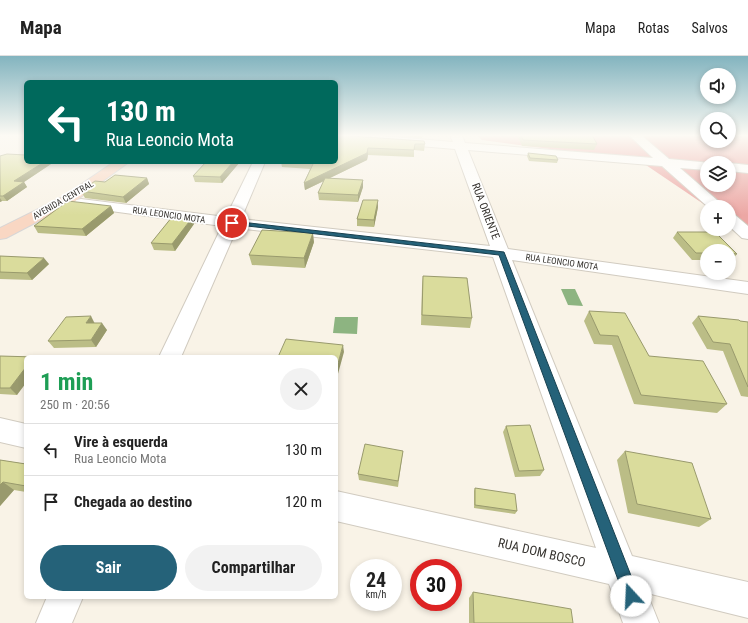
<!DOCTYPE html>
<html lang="pt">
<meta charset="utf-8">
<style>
body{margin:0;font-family:"Roboto Condensed",sans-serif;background:#f2f2f2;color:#222;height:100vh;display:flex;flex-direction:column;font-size:15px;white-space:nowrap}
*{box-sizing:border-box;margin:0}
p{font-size:13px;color:#767676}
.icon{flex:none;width:22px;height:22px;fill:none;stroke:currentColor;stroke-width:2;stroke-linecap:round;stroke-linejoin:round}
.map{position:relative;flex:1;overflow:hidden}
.panel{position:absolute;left:24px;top:299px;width:314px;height:244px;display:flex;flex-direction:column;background:#fff;border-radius:6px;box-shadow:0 2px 6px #0003}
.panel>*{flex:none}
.guide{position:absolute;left:24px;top:24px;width:314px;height:84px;border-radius:6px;box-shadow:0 2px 6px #0003;background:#00695c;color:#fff;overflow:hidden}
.tools{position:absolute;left:700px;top:12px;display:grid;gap:8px}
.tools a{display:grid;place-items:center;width:36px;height:36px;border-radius:50%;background:#fff;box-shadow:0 2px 6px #0003;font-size:20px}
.speed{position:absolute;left:350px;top:503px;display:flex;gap:8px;font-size:20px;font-weight:700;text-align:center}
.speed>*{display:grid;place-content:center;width:52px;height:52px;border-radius:50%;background:#fff;box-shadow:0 2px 6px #0003;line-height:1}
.speed small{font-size:10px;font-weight:400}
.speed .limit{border:6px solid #d22;background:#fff;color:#111}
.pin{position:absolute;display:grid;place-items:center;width:34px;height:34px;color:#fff;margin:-17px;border:2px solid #fff;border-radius:50%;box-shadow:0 1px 4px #0007}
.me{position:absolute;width:44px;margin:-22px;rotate:340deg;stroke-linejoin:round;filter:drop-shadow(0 0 3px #0008)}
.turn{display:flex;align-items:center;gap:14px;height:84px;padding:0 16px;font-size:18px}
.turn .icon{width:52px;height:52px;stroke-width:2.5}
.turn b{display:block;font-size:28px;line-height:34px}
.round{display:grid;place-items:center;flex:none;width:42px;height:42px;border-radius:21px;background:#f2f2f2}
.summary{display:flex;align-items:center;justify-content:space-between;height:68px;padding:0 16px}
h1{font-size:24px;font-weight:700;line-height:30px;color:#1e9e55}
.cta{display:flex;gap:8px;margin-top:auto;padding:8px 16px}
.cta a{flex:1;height:46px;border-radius:24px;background:#256279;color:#fff;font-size:16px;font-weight:700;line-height:46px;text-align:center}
.cta a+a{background:#f2f2f2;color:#222}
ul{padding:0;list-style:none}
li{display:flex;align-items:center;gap:12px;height:52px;padding:0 16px;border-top:1px solid #e0e0e0}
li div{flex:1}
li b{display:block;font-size:15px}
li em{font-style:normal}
header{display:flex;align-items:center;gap:24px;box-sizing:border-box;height:56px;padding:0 20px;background:#fff;border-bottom:1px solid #e0e0e0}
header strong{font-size:19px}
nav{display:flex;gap:22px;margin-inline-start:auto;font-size:14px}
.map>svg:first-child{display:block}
.forest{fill:#eca7a4;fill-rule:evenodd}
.water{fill:#8db481}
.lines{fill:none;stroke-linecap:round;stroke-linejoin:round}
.minor-casing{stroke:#d1cbc0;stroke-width:2}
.major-casing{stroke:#d7d6d6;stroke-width:2}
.minor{fill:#fff;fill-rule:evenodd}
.major{fill:#f9d7c3;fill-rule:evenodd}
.wall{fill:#bbbd86}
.shaded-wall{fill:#999a6d}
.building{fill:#dadc9c;stroke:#999a6d}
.route{fill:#256279;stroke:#18404f}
.labels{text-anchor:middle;stroke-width:3.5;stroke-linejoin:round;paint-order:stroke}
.far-street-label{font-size:9px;fill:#373430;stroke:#fff}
.street-label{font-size:11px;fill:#373430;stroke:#fff}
.near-street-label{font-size:13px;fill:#373430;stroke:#fff}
</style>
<header>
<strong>Mapa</strong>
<nav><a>Mapa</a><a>Rotas</a><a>Salvos</a></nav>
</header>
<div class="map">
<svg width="748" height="567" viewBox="0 0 748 567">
<rect width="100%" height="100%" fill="#f9f3e7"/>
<!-- forest -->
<path class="forest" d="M477,79H707V85H729V79H748V178L729,165V151H708L640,105L482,84ZM707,107H729V129H707Z"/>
<!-- water -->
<path class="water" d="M561,233H575L583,250L568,249Z
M335,261H358L357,278L333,277Z"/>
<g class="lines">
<!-- minor casing -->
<g class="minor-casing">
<path id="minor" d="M336,79H371L453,86L450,79H462L465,87L653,102L629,79H641L669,103L711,107H707V114L680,112L725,151H708L662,110L468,94L508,193L748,226V238L512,204L632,500L748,526V562L647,537L659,567H623L609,528L336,465V435L596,492L493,201L237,172L181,301H159L222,170L81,151L76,150L74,147L76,144L81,143L226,161L253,106H265L241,163L490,190L455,93L336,83Z
M729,107L748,109V117L729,115Z
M729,157L735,159L748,170V183L742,182L729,170Z
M0,362L26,368V392L0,386Z
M47,541H83L72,567H36Z"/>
</g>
<!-- major casing -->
<g class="major-casing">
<path id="major" d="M114,106H129L71,148L6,182L0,183V172L61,142Z"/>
</g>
<!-- minor -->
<use href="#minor" class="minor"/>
<!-- major -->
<use href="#major" class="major"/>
</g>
<!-- wall -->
<path class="wall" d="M336,79L425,88L424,95L414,94V101L368,99L367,104L328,123L363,124V131L358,146L319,144L318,137L324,125L305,134L304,127L310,113L282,111L281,106H336Z
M389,79H422V82Z
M517,79H592L597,88L594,94L522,90Z
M528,97L558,104L557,107L529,105L527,100Z
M0,100L26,106H54L24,126L27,131L7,145H2L0,146Z
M206,106H240L222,127L195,126L193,120Z
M147,122L149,128L126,147L85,142L81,135L105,126Z
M111,150L114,157L86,180L38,177L34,170Z
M378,151L374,171L357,170V163Z
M194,168L175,195L154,194L151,187Z
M677,176L737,198L732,204H729V195H707V204H692L673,182Z
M314,186L305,212L252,209L249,199Z
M0,200L49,208L32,224L0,223Z
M423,220L472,262L470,272L421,269L422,230Z
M589,255L649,300L727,348L717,357L634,348L612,289L594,288L584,265Z
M698,260L748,266V341L741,340L723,295L707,293L692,267Z
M95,267L107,274L96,291L54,292L48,285Z
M0,300L35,301H26L17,339L0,338Z
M506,370L544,414L540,420L515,421L503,376Z
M403,395L398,431L359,424L358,418Z
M625,395L711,463L699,471L628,457L617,404Z
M0,404L26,408V436L14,434L0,450Z
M475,432L517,455L515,458L474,452V435Z
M473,536L573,567H469V542Z"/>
<!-- shaded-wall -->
<path class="shaded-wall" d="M368,92V99L367,104L305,134L304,127Z
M44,106H54L24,126L27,131L7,145L3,140L14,125Z
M233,106H240L222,127L220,121Z
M147,122L149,128L126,147L123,141Z
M363,124V131L358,146V139Z
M0,142L2,145L0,146Z
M378,144V151L374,171V164Z
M111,150L114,157L86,180L82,173Z
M192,162L194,168L175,195L172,188Z
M313,177L314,186L305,212L304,202Z
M44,202L49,208L32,224L27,217Z
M91,260L95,268L86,267Z
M102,267L107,274L96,291L91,284Z
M343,289L344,296L336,325V315Z
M26,311V327L17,339L10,332Z
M3,426L14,434L0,450V429Z"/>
<!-- building -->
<path class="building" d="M336,79L424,85L425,88H415L414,94L368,92L367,97L304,127L314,106H311H336Z
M521,79H592L597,88L523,84Z
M528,97L556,100L558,104L530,102Z
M7,98L26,99V106H44L14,125L24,126L3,140H0V100Z
M206,106H233L220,121L193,120Z
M115,119L147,122L123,141L81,135L95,125L105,126Z
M325,122L363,124L358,139L318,137Z
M363,144H378L374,164L357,163Z
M68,145L111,150L82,173L34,170Z
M172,161L192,162L172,188L151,187Z
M262,174L313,177L304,202L249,199Z
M677,176H715L737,198L729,197V195H707V197H696Z
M0,200L44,202L27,217L0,216Z
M423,220L467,222L472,262L422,259Z
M589,255L625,257L649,300L703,305L727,348L641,339L618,280L600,279Z
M91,260L86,267H102L91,284L48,285L66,261Z
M698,260L739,264L740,265L748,266V331L730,288L713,286Z
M286,283L343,289L336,315V301H278Z
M0,300L35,301H26V311L10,332H0Z
M530,369L544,414L519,415L506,370Z
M365,388L403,395L398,425L358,418Z
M625,395L692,407L711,463L637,448Z
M0,404L26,408V430L3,426L0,429Z
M475,432L515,438L517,455L475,449Z
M473,536L571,553L573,567H474Z"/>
<!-- sky -->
<linearGradient id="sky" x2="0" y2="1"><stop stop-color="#83b4bf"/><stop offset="0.5" stop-color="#fcfaf4"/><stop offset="1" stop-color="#fcfaf4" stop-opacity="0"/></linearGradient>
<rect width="748" height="159" fill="url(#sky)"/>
<!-- route -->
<path class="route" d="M232,165L504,196L639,540L636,546L631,548L626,546L624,540L499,199L230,168V166Z"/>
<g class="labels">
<!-- far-street labels -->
<g class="far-street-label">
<text transform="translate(63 144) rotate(-30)" y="3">AVENIDA CENTRAL</text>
<text transform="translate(169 159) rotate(8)" y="3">RUA LEONCIO MOTA</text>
<text transform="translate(562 206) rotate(8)" y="3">RUA LEONCIO MOTA</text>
</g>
<!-- street labels -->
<g class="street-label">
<text transform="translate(486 155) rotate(69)" y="4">RUA ORIENTE</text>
</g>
<!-- near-street labels -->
<g class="near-street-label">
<text transform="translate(542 496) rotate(13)" y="5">RUA DOM BOSCO</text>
</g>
</g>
</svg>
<div class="tools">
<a><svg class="icon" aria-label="sound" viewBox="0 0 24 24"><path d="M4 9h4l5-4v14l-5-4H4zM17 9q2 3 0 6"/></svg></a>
<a><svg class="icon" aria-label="search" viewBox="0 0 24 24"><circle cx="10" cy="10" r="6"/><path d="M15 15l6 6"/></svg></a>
<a><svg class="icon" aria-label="layers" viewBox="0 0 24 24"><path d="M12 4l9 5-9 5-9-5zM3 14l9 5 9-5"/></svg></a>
<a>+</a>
<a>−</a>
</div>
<div class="speed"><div>24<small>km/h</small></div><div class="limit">30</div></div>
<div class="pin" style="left:232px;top:167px;background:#d93025"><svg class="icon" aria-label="arrive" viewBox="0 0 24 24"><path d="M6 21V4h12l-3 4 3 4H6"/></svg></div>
<svg class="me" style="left:631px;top:540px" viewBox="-20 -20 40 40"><circle r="19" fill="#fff"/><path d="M0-13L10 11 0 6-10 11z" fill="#256279"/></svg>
<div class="guide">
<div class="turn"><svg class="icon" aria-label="left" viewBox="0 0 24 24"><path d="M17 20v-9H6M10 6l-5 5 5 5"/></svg><div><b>130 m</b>Rua Leoncio Mota</div></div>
</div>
<section class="panel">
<div class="summary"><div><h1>1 min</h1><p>250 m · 20:56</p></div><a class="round"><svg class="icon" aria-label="close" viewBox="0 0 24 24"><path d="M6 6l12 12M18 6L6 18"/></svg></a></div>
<ul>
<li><svg class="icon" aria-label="left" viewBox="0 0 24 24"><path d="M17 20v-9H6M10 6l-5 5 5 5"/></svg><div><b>Vire à esquerda</b><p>Rua Leoncio Mota</p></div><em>130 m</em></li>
<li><svg class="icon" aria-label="arrive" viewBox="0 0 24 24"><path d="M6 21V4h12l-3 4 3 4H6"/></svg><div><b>Chegada ao destino</b></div><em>120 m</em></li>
</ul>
<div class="cta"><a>Sair</a><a>Compartilhar</a></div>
</section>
</div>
